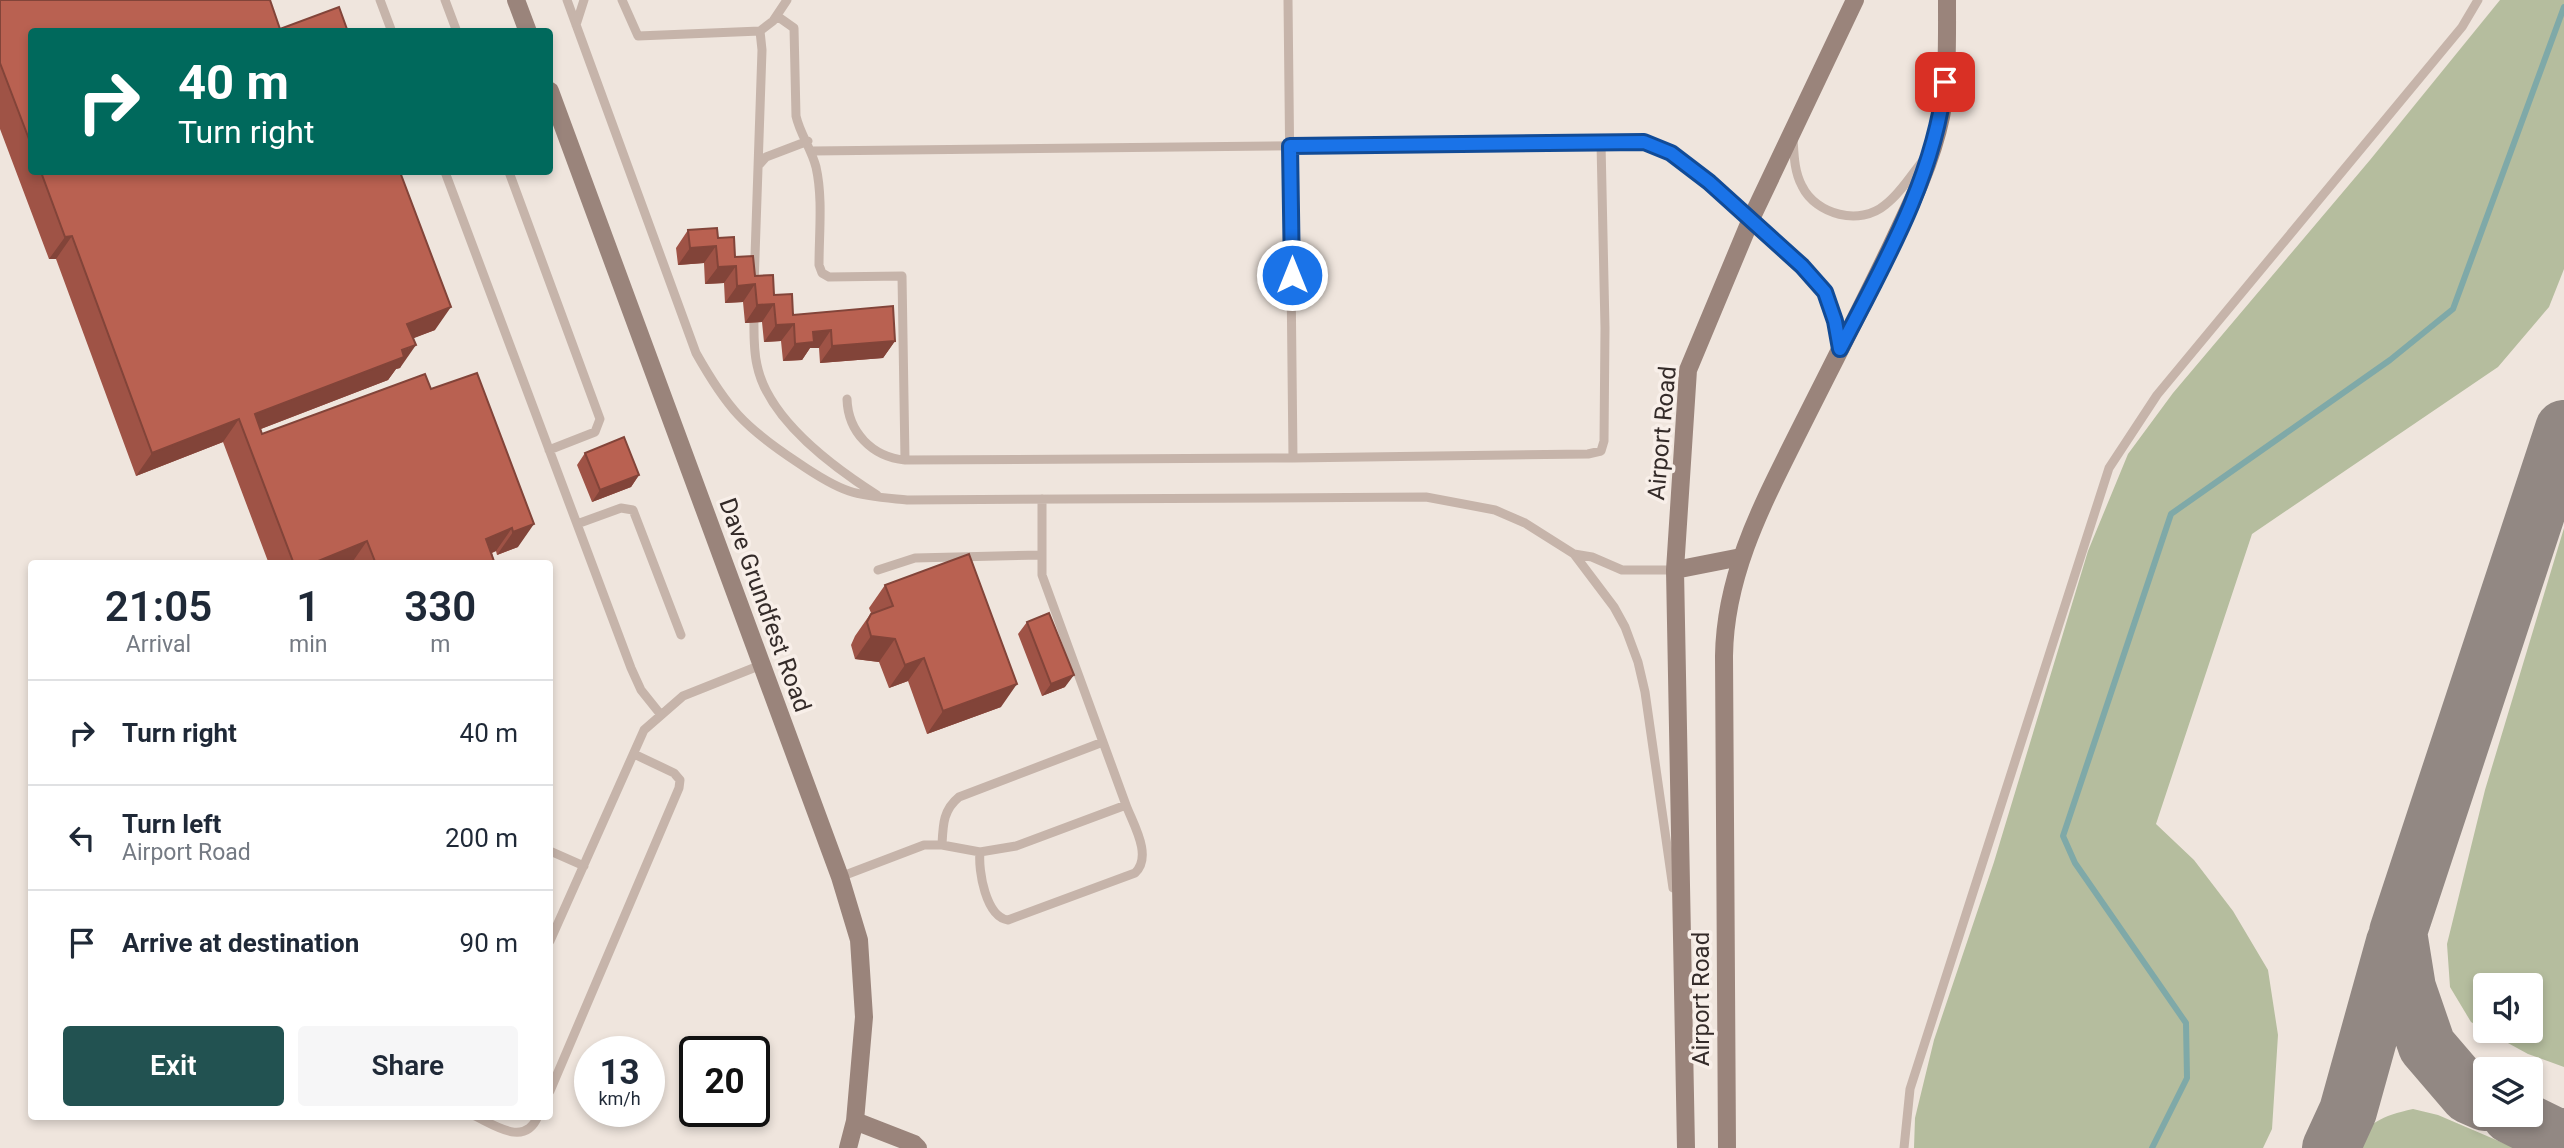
<!DOCTYPE html>
<style>
body{margin:0;font-family:Roboto,sans-serif;background:#f6f6f7;color:#1f2937;height:100vh;display:flex;flex-direction:column;font-size:26px;white-space:nowrap}
*{box-sizing:border-box;margin:0}
p{font-size:23px;color:#747a83}
.icon{flex:none;width:38px;height:38px;fill:none;stroke:currentColor;stroke-width:2;stroke-linecap:round;stroke-linejoin:round}
.map{position:relative;flex:1;overflow:hidden}
.details{position:absolute;left:28px;top:560px;width:525px;height:560px;display:flex;flex-direction:column;background:#fff;border-radius:7px;box-shadow:0 4px 10px #0003}
.details>*{flex:none}
.top-card{position:absolute;left:28px;top:28px;width:525px;height:147px;border-radius:7px;box-shadow:0 4px 10px #0003;background:#00695c;color:#fff;overflow:hidden}
.controls{position:absolute;left:2473px;top:973px;display:grid;gap:14px}
.controls a{display:grid;place-items:center;width:70px;height:70px;border-radius:7px;background:#fff;box-shadow:0 4px 10px #0003;font-size:35px}
.speed{position:absolute;left:574px;top:1036px;display:flex;gap:14px;font-size:35px;font-weight:700;text-align:center}
.speed>*{display:grid;place-content:center;width:91px;height:91px;border-radius:50%;background:#fff;box-shadow:0 4px 10px #0003;line-height:1}
.speed small{font-size:18px;font-weight:400}
.speed .limit{border:4px solid #111;border-radius:10px;background:#fff;color:#111}
.pin{position:absolute;display:grid;place-items:center;width:60px;height:60px;color:#fff;margin:-30px;border-radius:14px;box-shadow:0 4px 10px #0006}
.me{position:absolute;width:77px;margin:-38px;rotate:0deg;stroke-linejoin:round;filter:drop-shadow(0 0 5px #0008)}
.turn{display:flex;align-items:center;gap:24px;height:147px;padding:0 35px;font-size:32px}
.turn .icon{width:91px;height:91px;stroke-width:2.5}
.turn b{display:block;font-size:49px;line-height:60px}
.eta{display:flex;justify-content:space-evenly;align-items:center;height:119px;text-align:center}
.eta b{font-size:42px;font-weight:600;line-height:49px}
.action{display:flex;gap:14px;margin-top:auto;padding:14px 35px}
.action a{flex:1;height:80px;border-radius:7px;background:#225251;color:#fff;font-size:28px;font-weight:600;line-height:80px;text-align:center}
.action a+a{background:#f6f6f7;color:#1f2937}
ul{padding:0;list-style:none}
li{display:flex;align-items:center;gap:21px;height:105px;padding:0 35px;border-top:2px solid #e0e1e3}
li div{flex:1}
li b{display:block;font-size:26px}
li em{font-style:normal}
.map>svg:first-child{display:block}
.green{fill:#b5bd9e}
.lines{fill:none;stroke-linecap:round;stroke-linejoin:round}
.stream{stroke:#7fa9a8;stroke-width:6}
.taxiway{stroke:#928883;stroke-width:58}
.lane{stroke:#c6b4aa;stroke-width:9}
.secondary{stroke:#9a847b;stroke-width:18}
.wall{fill:#9f5346}
.shaded-wall{fill:#824439}
.building{fill:#b96151;stroke:#824439;stroke-width:2}
.route-casing{stroke:#114b97;stroke-width:18}
.route{stroke:#1a73e8;stroke-width:12}
.labels{text-anchor:middle;stroke-width:7;stroke-linejoin:round;paint-order:stroke}
.street-label{font-size:24px;fill:#342b29;stroke:#f8efe9}
</style>
<div class="map">
<svg width="2564" height="1148" viewBox="0 0 2564 1148">
<rect width="100%" height="100%" fill="#efe5dd"/>
<!-- green -->
<path class="green" d="M2500,0H2564V269L2549,307L2498,367L2252,534L2156,824L2194,860L2233,911L2268,970L2278,1035L2272,1129L2263,1148H1914L1915,1118L1934,1040L1994,862L2088,551L2128,454L2173,393L2370,160Z
M2564,528V1067L2528,1054L2486,1031H2530V985H2485V1030L2471,1022L2450,987L2447,944L2485,790Z
M2413,1109L2438,1115L2515,1148H2348C2369,1123 2381,1116 2413,1109Z"/>
<g class="lines">
<!-- stream -->
<path class="stream" d="M2152,1148L2187,1078L2186,1023L2075,863L2063,836L2171,514L2390,360L2453,309L2564,7"/>
<!-- taxiway -->
<path class="taxiway" d="M2485,1102L2469,1095L2427,1046L2407,988L2398,932L2564,429
M2511,1115L2558,1138L2564,1137
M2331,1148L2348,1111L2395,942"/>
<!-- lane -->
<path class="lane" d="M380,0L392,32
M445,0L457,32
M567,0L696,353C727,408 744,427 797,462C813,473 831,485 849,491C867,497 888,498 907,500L1426,497L1495,510L1525,523L1574,554L1614,607L1625,627L1638,662L1645,692L1673,888
M622,0L638,36L760,31L773,21L787,0
M777,16L794,28L796,116C800,134 811,148 816,167C823,198 819,233 819,265L822,273L829,277L902,276L905,460L1293,458L1288,0
M576,25L584,0
M1793,138C1794,154 1794,171 1802,186C1816,215 1860,226 1885,205C1900,194 1912,174 1924,159
M812,151L1644,142L1671,153L1709,182L1802,266L1825,292L1835,321L1839,343
M758,166L766,157L808,141
M445,172L631,668L641,690L661,715
M509,172L600,419L595,432L549,450
M754,286L762,50L760,31
M754,311C754,329 753,348 757,365C768,419 833,467 877,495
M847,399C848,432 872,457 905,460
M1293,458L1588,454L1601,451L1604,441L1605,328L1601,143
M577,524L621,508L633,510L681,635
M1574,554L1592,557L1622,570H1675
M878,570L915,558L1041,555
M942,845C943,825 943,810 959,797L1103,742
M550,851L584,866
M980,852C978,871 986,917 1008,920L1135,873C1153,856 1133,824 1126,805
M840,877L924,845H942L980,852L1016,846L1126,805L1042,575V499
M550,941L644,730L683,696L761,665
M550,1091L679,788L680,780L674,773L634,754
M475,1116C496,1126 525,1147 538,1116
M1904,1148L1910,1089L2109,468L2157,395L2462,27L2478,0"/>
<!-- secondary -->
<path class="secondary" d="M516,0L528,32
M550,91L840,877L859,940L864,1017L855,1121L848,1148
M1675,570L1741,557
M855,1121L914,1144L918,1148
M1686,1148L1675,570L1688,370L1751,219L1855,0
M1727,1148L1724,656C1725,577 1760,509 1794,441C1825,379 1857,317 1887,255C1908,211 1931,165 1941,117C1948,79 1947,38 1947,0"/>
</g>
<!-- wall -->
<path class="wall" d="M0,0L280,29L348,32H32V172H400L435,330L413,338L400,368L396,369L388,380L261,429L262,434L431,389L477,373L518,547L497,555L496,551L492,553L495,564H269L223,442L136,476L56,259H49L0,129Z
M688,230L718,238L735,257L793,315L895,341L883,358L820,363L819,348H810L802,360L783,361L781,341L764,342L762,322L745,323L743,302L725,303L724,283L705,284L704,263L678,265L676,248Z
M585,453L639,475L631,487L592,502L577,465Z
M885,585L1001,707L927,734L908,681L889,688L879,662L855,659L851,645L855,636L871,613L869,608Z
M1027,622L1065,687L1042,696L1018,634Z"/>
<!-- shaded-wall -->
<path class="shaded-wall" d="M72,236L56,259H49L65,237Z
M716,246L704,263L678,265L690,248Z
M736,266L724,283L705,284L718,267Z
M755,284L743,302L725,303L737,286Z
M774,304L762,322L745,323L757,305Z
M451,307L435,330L391,347L407,324Z
M794,324L781,341L764,342L776,325Z
M831,330L819,348H810L802,360L783,361L795,344L813,332Z
M895,341L883,358L820,363L832,346Z
M416,345L400,368L396,369L388,380L245,435L255,414Z
M239,419L223,442L136,476L152,453Z
M639,475L631,487L592,502L600,490Z
M534,524L518,547L497,555L513,532Z
M512,528L496,551L471,561L486,539Z
M367,541L351,564H310Z
M871,636L895,639L879,662L855,659Z
M924,658L908,681L889,688L905,665Z
M1074,675L1065,687L1042,696L1051,684Z
M1017,684L1001,707L927,734L943,711Z"/>
<!-- building -->
<path class="building" d="M0,0H270L280,29L339,7L348,32H32V147L0,63Z
M41,172H400L451,307L407,324L416,345L402,350L404,357L255,414L262,434L425,374L431,389L477,373L534,524L513,532L512,528L486,539L495,564H376L367,541L311,564H294L239,419L152,453L72,236L65,237Z
M717,228L718,238L734,237L735,257L753,256L755,276L773,275L774,295L792,294L793,315L893,306L895,341L832,346L831,330L813,332L814,342L795,344L794,324L776,325L774,304L757,305L755,284L737,286L736,266L718,267L716,246L690,248L688,230Z
M624,437L639,475L600,490L585,453Z
M969,554L1017,684L943,711L924,658L905,665L895,639L871,636L867,622L871,614L893,606L885,585Z
M1049,613L1074,675L1051,684L1027,622Z"/>
<g class="lines">
<!-- route casing -->
<g class="route-casing">
<path id="route" d="M1292,275L1290,146L1644,142L1671,153L1709,182L1802,266L1825,292L1835,321L1840,349C1884,264 1934,178 1945,82"/>
</g>
<!-- route -->
<use href="#route" class="route"/>
</g>
<g class="labels">
<!-- street labels -->
<g class="street-label">
<text transform="translate(1662 433) rotate(-85)" y="8">Airport Road</text>
<text transform="translate(765 605) rotate(70)" y="8">Dave Grundfest Road</text>
<text transform="translate(1701 999) rotate(-90)" y="8">Airport Road</text>
</g>
</g>
</svg>
<div class="controls">
<a><svg class="icon" aria-label="sound" viewBox="0 0 24 24"><path d="M4 9h4l5-4v14l-5-4H4zM17 9q2 3 0 6"/></svg></a>
<a><svg class="icon" aria-label="layers" viewBox="0 0 24 24"><path d="M12 4l9 5-9 5-9-5zM3 14l9 5 9-5"/></svg></a>
</div>
<div class="speed"><div>13<small>km/h</small></div><div class="limit">20</div></div>
<div class="pin" style="left:1945px;top:82px;background:#d93025"><svg class="icon" aria-label="arrive" viewBox="0 0 24 24"><path d="M6 21V4h12l-3 4 3 4H6"/></svg></div>
<svg class="me" style="left:1292px;top:275px" viewBox="-20 -20 40 40"><circle r="17" fill="#1a73e8" stroke="#fff" stroke-width="3"/><path d="M0-11L8 9 0 5-8 9z" fill="#fff"/></svg>
<div class="top-card">
<div class="turn"><svg class="icon" aria-label="right" viewBox="0 0 24 24"><path d="M7 20v-9h11M14 6l5 5-5 5"/></svg><div><b>40 m</b>Turn right</div></div>
</div>
<section class="details">
<div class="eta">
<div><b>21:05</b><p>Arrival</p></div>
<div><b>1</b><p>min</p></div>
<div><b>330</b><p>m</p></div>
</div>
<ul>
<li><svg class="icon" aria-label="right" viewBox="0 0 24 24"><path d="M7 20v-9h11M14 6l5 5-5 5"/></svg><div><b>Turn right</b></div><em>40 m</em></li>
<li><svg class="icon" aria-label="left" viewBox="0 0 24 24"><path d="M17 20v-9H6M10 6l-5 5 5 5"/></svg><div><b>Turn left</b><p>Airport Road</p></div><em>200 m</em></li>
<li><svg class="icon" aria-label="arrive" viewBox="0 0 24 24"><path d="M6 21V4h12l-3 4 3 4H6"/></svg><div><b>Arrive at destination</b></div><em>90 m</em></li>
</ul>
<div class="action"><a>Exit</a><a>Share</a></div>
</section>
</div>
